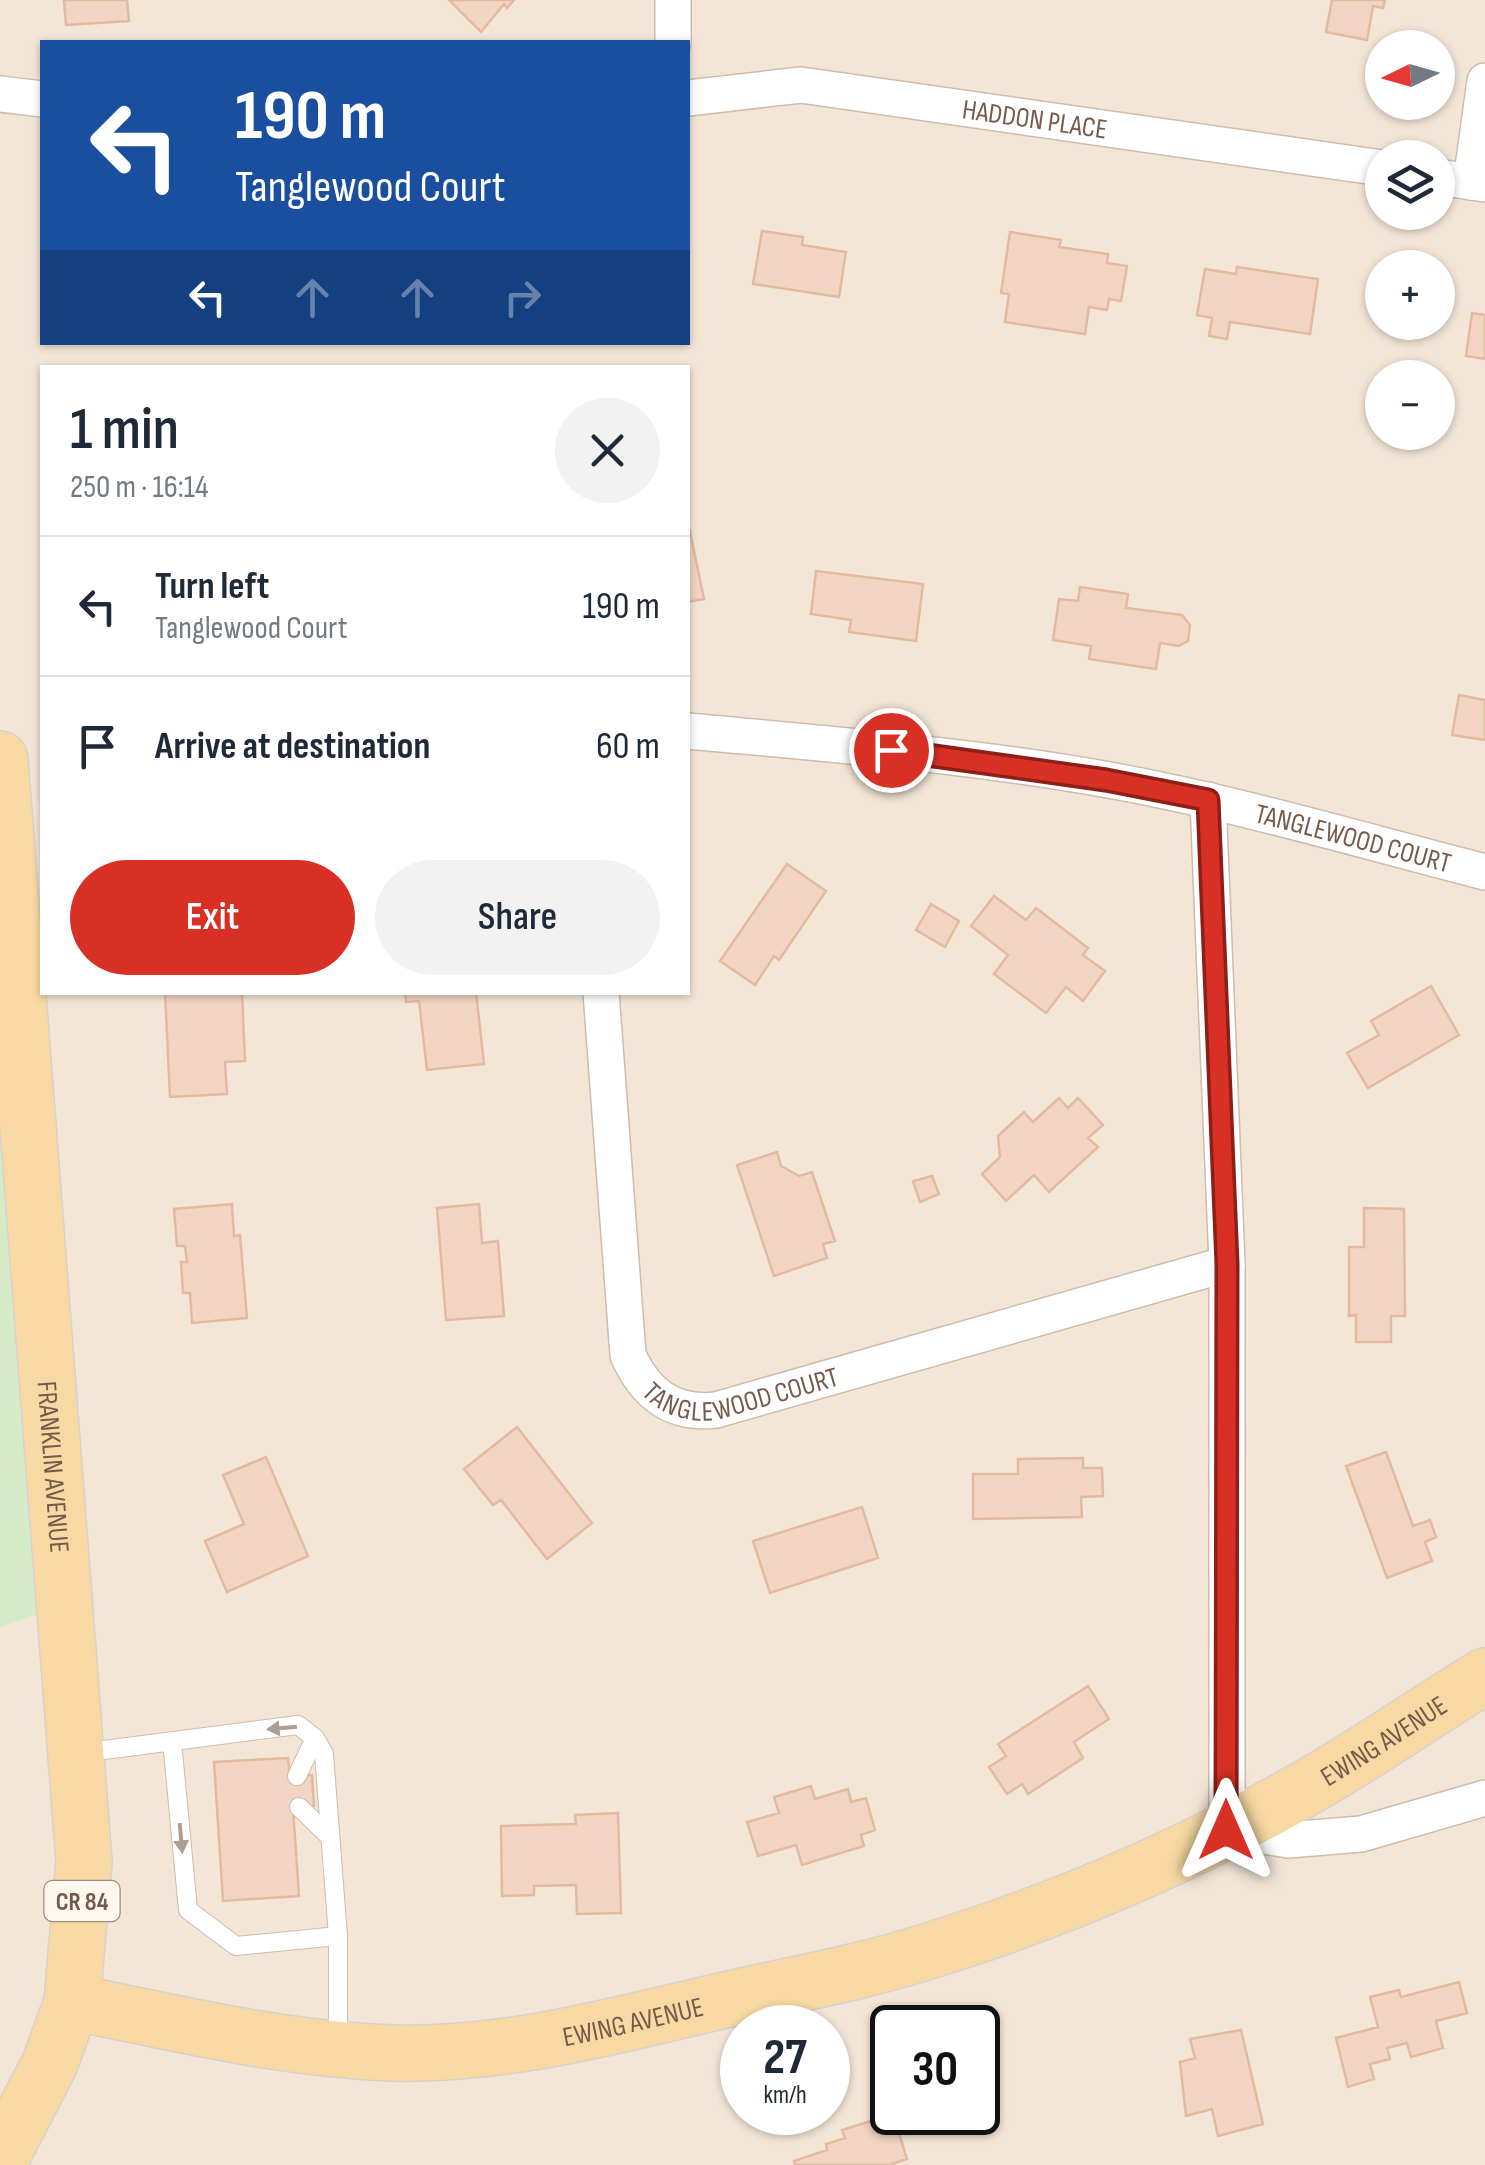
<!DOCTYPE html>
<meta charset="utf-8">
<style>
body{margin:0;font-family:"Sofia Sans Condensed",sans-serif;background:#f2f2f3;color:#1f2937;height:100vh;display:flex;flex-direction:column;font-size:38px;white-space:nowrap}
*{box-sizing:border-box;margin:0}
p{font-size:32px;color:#747a83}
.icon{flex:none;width:55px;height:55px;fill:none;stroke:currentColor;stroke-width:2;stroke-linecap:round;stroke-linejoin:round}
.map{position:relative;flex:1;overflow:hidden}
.side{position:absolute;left:40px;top:365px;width:650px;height:630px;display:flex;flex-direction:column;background:#fff;border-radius:0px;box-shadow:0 2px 8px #0004}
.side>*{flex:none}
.banner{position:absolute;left:40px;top:40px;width:650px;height:305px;border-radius:0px;box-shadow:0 2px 8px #0004;background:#1a4fa0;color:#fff;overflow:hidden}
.needle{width:65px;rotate:265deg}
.tools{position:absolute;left:1365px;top:30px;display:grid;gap:20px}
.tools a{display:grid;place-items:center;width:90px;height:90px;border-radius:50%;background:#fff;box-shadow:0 2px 8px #0004;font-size:50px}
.speed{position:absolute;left:720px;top:2005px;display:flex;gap:20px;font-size:50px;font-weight:700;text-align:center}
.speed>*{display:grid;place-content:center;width:130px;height:130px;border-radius:50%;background:#fff;box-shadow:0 2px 8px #0004;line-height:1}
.speed small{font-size:25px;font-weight:400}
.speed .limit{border:5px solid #111;border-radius:15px;background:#fff;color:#111}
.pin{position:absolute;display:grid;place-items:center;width:85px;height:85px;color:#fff;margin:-42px;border:5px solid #fff;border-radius:50%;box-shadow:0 2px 10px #0007}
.me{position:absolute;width:110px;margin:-55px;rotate:0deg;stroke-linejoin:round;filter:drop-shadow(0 0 8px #0008)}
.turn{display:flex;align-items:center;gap:35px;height:210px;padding:0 30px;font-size:45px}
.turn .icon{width:130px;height:130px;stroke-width:2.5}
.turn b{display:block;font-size:70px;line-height:85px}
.lanes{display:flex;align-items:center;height:95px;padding:0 30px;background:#0003;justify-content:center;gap:50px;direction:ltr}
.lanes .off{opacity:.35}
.round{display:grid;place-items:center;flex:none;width:105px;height:105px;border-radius:52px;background:#f2f2f3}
.head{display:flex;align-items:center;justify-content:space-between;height:170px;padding:0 30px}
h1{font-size:60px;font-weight:600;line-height:75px}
.button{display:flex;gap:20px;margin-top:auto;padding:20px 30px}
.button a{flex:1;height:115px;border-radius:60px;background:#d93025;color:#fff;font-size:40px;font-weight:600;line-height:115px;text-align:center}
.button a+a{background:#f2f2f3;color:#1f2937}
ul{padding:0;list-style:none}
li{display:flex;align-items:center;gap:30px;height:140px;padding:0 30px;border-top:2px solid #e0e1e3}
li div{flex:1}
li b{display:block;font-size:38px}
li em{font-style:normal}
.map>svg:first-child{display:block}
.residential{fill:#f4e6d7;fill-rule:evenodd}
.green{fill:#d5eac7}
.building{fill:#f1d4c1;stroke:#e3baa1;stroke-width:2.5}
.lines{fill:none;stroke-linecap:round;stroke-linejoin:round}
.service-casing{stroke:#cebcae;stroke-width:20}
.minor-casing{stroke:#cebcae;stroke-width:38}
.primary-casing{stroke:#d9d1cd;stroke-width:58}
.service{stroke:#fff;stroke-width:18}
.minor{stroke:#fff;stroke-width:35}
.primary{stroke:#f8d9a3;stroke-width:55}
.oneway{fill:#ad9d94}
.route-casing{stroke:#8d1f18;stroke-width:25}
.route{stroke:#d93025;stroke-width:18}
.labels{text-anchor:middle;stroke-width:8;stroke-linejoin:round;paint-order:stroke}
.shield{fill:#fff8ef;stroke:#9f8a7d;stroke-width:2.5}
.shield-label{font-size:25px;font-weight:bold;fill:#765b4c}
.street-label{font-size:28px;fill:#765b4c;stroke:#fff8ef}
</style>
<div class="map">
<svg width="1485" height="2165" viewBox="0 0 1485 2165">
<rect width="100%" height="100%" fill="#fcf4e8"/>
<!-- residential -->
<path class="residential" d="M0,0H1485V2165H0ZM42,42H688V342H42ZM1382,48H1438V102H1382ZM1382,158H1438V212H1382ZM1382,268H1438V322H1382ZM42,368H688V992H42ZM1382,378H1438V432H1382ZM742,2028H828V2112H742ZM892,2028H978V2112H892Z"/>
<!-- green -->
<path class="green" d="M0,759L64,1605L0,1627Z"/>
<!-- building -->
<path class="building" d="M64,0H127L129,21L66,25Z
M449,0H514L507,8L504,4L481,32Z
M1332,0H1385L1383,8L1373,6L1367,40L1326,32Z
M762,231L803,237L802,245L846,252L839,297L753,284Z
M1010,232L1061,240L1059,247L1108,254L1107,263L1127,266L1121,301L1109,299L1107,310L1089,307L1085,334L1005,322L1009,294L1001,293Z
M1237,267L1318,279L1310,334L1230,322L1227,339L1209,336L1212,318L1197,315L1205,269L1236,274Z
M1472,313L1485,315V359L1466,356Z
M688,522L704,599L688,602Z
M816,571L923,584L916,641L849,632L851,620L811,614Z
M1080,587L1128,594L1126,608L1182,615L1190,625L1188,641L1179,646L1160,643L1156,669L1089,659L1091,646L1053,640L1059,599L1078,601Z
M1459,695L1485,700V740L1452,735Z
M787,864L826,891L779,960L774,956L755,985L720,961Z
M994,896L1026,920L1036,908L1088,948L1083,955L1105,971L1083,1001L1066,987L1046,1013L994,974L1008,955L971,926Z
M931,904L959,921L945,947L916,930Z
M1431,986L1459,1035L1368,1088L1347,1053L1379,1035L1371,1021Z
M165,992H242L245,1061L225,1062L227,1094L170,1097Z
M405,992H476L484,1064L427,1070L419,1001L406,1002Z
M1059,1098L1068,1108L1078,1098L1103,1125L1088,1138L1098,1147L1049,1192L1034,1175L1006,1201L982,1174L1000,1157L998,1136L1024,1112L1033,1122Z
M777,1152L781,1166L799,1176L812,1172L835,1241L823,1244L827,1258L774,1276L737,1165Z
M932,1176L939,1194L920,1202L913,1181Z
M232,1204L234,1236L240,1235L247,1318L192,1323L190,1293H183L181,1262H187L185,1246H177L174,1209Z
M479,1204L482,1243L498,1241L504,1316L446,1320L437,1208Z
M1364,1208L1404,1209L1405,1316H1391V1342H1356V1315L1349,1316V1247H1364Z
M517,1427L592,1523L547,1559L501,1500L493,1505L464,1469Z
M1386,1452L1413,1526L1430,1520L1436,1537L1425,1542L1432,1561L1387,1578L1346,1466Z
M266,1457L308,1556L227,1592L205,1541L244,1524L223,1475Z
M1083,1458V1468H1102L1103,1496L1081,1497L1082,1517L973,1519V1474H1018V1459Z
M862,1507L878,1558L770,1593L753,1541Z
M1088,1686L1109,1719L1074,1742L1083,1758L1028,1794L1022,1784L1007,1794L989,1767L1006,1756L998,1744Z
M288,1758L290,1777L312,1775L314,1806L293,1808L299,1896L223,1901L214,1762Z
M811,1786L815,1799L848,1789L851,1802L866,1798L875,1830L861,1835L864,1846L802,1865L796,1845L758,1856L747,1822L779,1813L774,1797Z
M618,1813L621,1913L577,1914L576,1885L534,1886V1895L502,1896L501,1826L576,1824L575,1815Z
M1459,1982L1467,2013L1436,2021L1443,2048L1411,2057L1407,2043L1387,2048L1390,2059L1370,2064L1374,2079L1348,2087L1336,2038L1378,2027L1370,1997L1399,1990L1401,1997Z
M1241,2030L1263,2124L1218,2136L1212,2109L1186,2116L1180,2062L1195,2058L1190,2039Z
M893,2114L907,2159L889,2165H795L794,2161L827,2150L826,2144L845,2138L842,2130Z"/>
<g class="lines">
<!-- service casing -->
<g class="service-casing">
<path id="service" d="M172,1741L188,1910L236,1946L338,1936
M81,1753L298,1725L315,1738L324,1754L338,1936V2044
M297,1776L315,1738
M299,1807L330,1837"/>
</g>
<!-- minor casing -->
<g class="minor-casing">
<g id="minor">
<path d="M673,42V0"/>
<path d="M0,94L42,99"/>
<path id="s1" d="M688,98L801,85L1382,168"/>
<path d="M1438,177L1485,184"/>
<path d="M1471,182L1485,81"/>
<path id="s2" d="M688,731C828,744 970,755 1109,780C1236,803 1360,840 1485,872"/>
<path d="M1208,800L1227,1264V1830L1288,1840L1361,1834L1485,1798"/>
<path id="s3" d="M601,992L628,1355C645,1393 672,1415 716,1410L1227,1264"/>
</g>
</g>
<!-- primary casing -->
<g class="primary-casing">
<g id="primary">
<path id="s4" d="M0,759L84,1861L72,2002L50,2063L0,2160"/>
<path id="s5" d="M72,2002C179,2024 283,2049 392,2053C501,2056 607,2028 712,2003C785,1986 861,1973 932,1950C1064,1909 1193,1853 1313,1784C1371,1751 1427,1711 1485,1676"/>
</g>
</g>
<!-- service -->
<use href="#service" class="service"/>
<!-- minor -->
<use href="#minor" class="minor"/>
<!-- primary -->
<use href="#primary" class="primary"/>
</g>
<!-- one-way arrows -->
<defs><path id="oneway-solid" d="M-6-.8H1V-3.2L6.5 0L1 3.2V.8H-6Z" transform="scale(2.5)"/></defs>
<g class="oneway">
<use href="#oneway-solid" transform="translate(282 1728) rotate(175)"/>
<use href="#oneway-solid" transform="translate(181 1838) rotate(85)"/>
</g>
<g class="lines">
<!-- route casing -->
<g class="route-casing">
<path id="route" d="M891,750L1106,780L1208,800L1227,1264L1226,1830"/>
</g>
<!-- route -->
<use href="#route" class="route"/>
</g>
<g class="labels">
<!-- shield labels -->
<rect class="shield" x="44.5" y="1881" width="75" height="40" rx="8"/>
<g class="shield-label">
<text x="82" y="1910">CR 84</text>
</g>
<!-- street labels -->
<g class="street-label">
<text dy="10" stroke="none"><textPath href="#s1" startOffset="350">HADDON PLACE</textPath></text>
<text dy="10" stroke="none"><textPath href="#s2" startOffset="675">TANGLEWOOD COURT</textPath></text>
<text dy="10" stroke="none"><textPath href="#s3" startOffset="502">TANGLEWOOD COURT</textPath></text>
<text dy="10" stroke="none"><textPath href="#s4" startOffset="710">FRANKLIN AVENUE</textPath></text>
<text dy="10" stroke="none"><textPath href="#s5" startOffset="1375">EWING AVENUE</textPath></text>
<text dy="10" stroke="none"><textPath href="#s5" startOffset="568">EWING AVENUE</textPath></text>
</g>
</g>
</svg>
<div class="tools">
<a><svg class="needle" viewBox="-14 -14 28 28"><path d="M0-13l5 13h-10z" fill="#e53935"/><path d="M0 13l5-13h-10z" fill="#747a83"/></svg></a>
<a><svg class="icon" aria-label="layers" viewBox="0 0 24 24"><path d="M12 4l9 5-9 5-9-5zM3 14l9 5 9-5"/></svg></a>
<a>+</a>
<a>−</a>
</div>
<div class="speed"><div>27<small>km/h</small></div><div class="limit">30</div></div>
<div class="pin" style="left:891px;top:750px;background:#d93025"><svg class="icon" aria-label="arrive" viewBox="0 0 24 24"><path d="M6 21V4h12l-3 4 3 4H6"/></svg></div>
<svg class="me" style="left:1226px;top:1830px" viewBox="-20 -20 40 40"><path d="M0-17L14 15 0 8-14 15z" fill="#d93025" stroke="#fff" stroke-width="4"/></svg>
<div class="banner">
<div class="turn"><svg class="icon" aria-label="left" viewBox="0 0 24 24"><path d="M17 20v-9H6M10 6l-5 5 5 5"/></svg><div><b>190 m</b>Tanglewood Court</div></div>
<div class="lanes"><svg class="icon" aria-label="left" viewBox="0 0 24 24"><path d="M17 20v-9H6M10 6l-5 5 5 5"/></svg><svg class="icon off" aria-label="ahead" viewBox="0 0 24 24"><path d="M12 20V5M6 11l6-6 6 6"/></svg><svg class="icon off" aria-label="ahead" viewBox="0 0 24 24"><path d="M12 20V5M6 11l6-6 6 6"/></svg><svg class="icon off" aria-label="right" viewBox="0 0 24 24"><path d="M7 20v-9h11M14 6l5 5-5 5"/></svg></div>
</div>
<section class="side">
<div class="head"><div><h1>1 min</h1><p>250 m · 16:14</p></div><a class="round"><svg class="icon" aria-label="close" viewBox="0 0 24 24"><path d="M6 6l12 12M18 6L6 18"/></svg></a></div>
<ul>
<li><svg class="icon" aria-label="left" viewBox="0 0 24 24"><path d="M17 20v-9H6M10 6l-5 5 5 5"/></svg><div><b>Turn left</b><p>Tanglewood Court</p></div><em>190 m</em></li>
<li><svg class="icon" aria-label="arrive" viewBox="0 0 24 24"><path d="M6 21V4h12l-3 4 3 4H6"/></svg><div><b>Arrive at destination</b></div><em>60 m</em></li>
</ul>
<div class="button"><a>Exit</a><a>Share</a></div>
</section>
</div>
